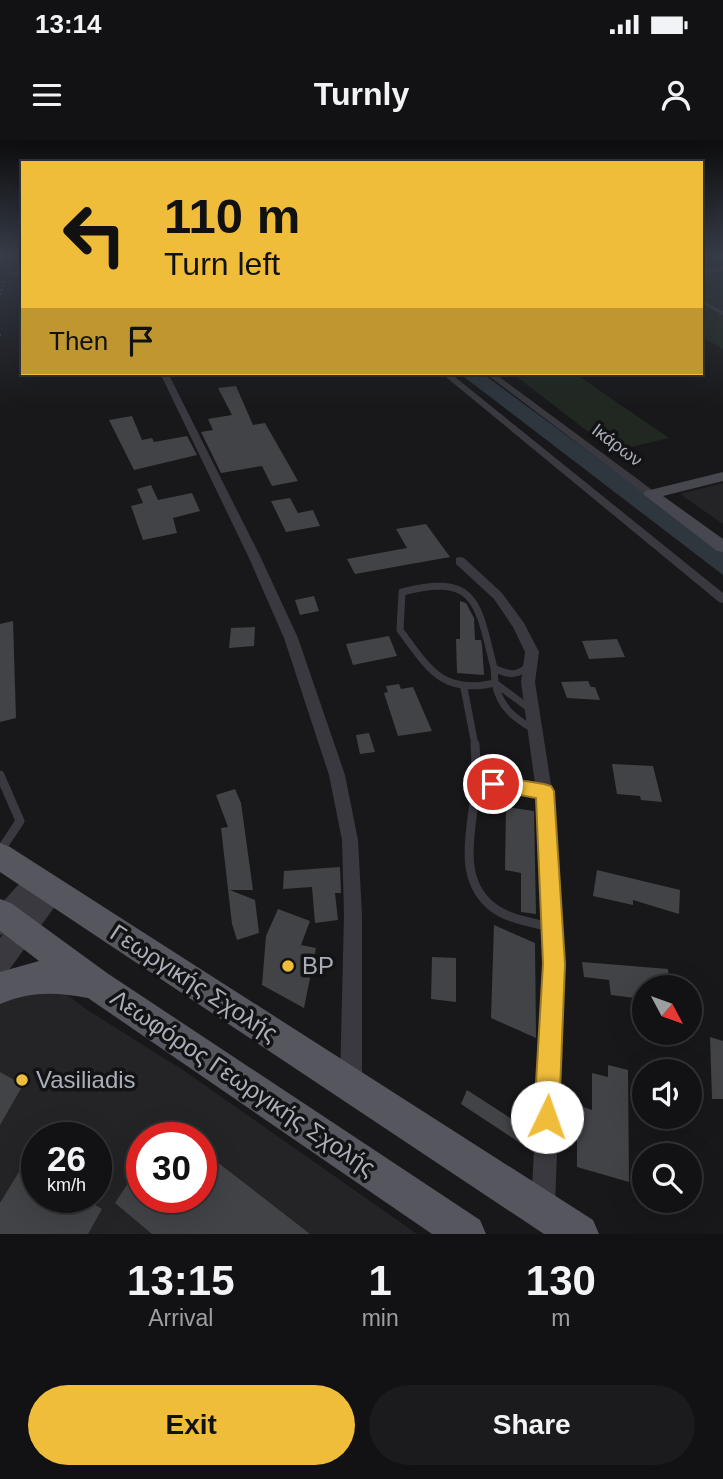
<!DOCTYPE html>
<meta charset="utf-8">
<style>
body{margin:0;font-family:Helvetica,sans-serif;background:#1b1b1d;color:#f1f3f6;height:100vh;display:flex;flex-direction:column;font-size:26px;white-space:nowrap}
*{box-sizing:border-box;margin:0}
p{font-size:23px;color:#9c9ea0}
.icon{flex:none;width:38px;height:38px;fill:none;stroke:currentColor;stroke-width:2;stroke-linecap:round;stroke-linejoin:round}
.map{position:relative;height:1094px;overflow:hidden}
.side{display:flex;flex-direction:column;background:#121214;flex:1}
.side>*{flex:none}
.guide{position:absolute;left:21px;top:21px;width:682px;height:214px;border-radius:0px;box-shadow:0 7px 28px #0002,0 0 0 2px #313234;background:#f0bd3a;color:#111;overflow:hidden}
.needle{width:46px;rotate:131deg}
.fabs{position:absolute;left:632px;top:835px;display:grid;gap:14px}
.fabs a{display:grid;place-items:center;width:70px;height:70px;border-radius:50%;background:#121214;box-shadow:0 7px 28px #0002,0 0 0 2px #313234;font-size:35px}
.speed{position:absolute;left:21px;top:982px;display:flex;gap:14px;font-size:35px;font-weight:700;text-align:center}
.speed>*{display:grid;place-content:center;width:91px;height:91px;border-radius:50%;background:#121214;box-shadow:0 7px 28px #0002,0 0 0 2px #313234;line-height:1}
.speed small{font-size:18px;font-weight:400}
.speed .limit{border:10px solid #d22;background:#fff;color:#111}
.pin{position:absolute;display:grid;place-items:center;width:60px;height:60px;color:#fff;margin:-30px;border:4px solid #fff;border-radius:50%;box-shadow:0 2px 7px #0007}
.me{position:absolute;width:77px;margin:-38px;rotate:3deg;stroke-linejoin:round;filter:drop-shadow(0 0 5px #0008)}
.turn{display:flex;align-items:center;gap:24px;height:147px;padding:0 28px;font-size:32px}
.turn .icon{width:91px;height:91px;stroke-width:2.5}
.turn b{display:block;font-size:49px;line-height:60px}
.then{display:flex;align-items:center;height:66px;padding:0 28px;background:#0003;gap:14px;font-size:26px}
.eta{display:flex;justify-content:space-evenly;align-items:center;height:119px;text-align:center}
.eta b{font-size:42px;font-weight:700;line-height:49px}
.button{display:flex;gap:14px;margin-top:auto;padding:14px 28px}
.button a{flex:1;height:80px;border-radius:42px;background:#f0bd3a;color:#111;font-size:28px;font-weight:700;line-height:80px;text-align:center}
.button a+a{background:#1b1b1d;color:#f1f3f6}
.status{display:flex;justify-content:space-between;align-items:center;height:49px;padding:0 35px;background:#121214;direction:ltr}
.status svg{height:19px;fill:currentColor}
header{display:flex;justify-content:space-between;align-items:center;height:91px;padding:0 28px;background:#121214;font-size:32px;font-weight:700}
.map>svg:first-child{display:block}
.built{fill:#242427;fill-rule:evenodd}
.green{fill:#202821}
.water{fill:#2e363e}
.building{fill:#424347}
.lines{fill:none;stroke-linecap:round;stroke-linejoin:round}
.path{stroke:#3f4046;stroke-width:2;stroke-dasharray:2 2.5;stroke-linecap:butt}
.service-far2{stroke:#39393f;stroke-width:3.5}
.service-far1{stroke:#39393f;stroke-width:7}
.service{stroke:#39393f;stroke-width:9}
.minor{fill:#39393f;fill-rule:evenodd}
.tertiary{fill:#39393f;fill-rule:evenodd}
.secondary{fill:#47484f;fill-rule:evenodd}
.primary{fill:#55565e;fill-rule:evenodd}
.route{fill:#f0bd3a;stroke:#9c7b26;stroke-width:2}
.poi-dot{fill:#f0bd3a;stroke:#131315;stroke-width:2.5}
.labels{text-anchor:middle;stroke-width:7;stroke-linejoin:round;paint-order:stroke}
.far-street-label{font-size:18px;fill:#aaaeb9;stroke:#131315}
.near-poi-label{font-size:24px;fill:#aaaeb9;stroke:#131315;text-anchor:start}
.near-street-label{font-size:24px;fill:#aaaeb9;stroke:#131315}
</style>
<div class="status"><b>13:14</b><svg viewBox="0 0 49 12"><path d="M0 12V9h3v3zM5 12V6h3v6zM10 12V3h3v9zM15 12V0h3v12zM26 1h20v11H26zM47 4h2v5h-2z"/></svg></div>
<header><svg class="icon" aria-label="menu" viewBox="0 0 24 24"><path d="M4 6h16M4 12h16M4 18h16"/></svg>Turnly<svg class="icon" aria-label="person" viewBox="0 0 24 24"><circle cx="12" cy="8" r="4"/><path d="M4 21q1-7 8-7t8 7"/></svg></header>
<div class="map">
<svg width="723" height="1094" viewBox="0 0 723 1094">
<rect width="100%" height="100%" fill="#18181a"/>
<!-- built -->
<path class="built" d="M723,343V384L680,354Z
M51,843L89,871L186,932L417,1094H0V855ZM37,998H96V1057H37ZM142,998H201V1057H142Z"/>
<!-- green -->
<path class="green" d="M702,115H723V209L702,197Z
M512,233H574L669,298L613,311Z"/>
<!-- water -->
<path class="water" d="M459,233H482L723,411V435Z"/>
<!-- building -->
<path class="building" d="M236,246L253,285L265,283L298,341L272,346L262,326L221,333L201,292L213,290L208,279L232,275L218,248Z
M132,276L142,300L152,298L154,302L187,296L197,315L134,330L109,280Z
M151,345L158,360L192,353L200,371L173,378L177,393L143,400L131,366L143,363L137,349Z
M290,358L298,373L313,370L320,386L286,392L271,361Z
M426,384L450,417L355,434L347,419L407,408L396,389Z
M314,456L319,471L300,475L295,460Z
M460,461L466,463L474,478L475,500H481L482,505L484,535L457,533L456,499H460Z
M13,481L16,578L0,582V484Z
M255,487L254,506L229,508L231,488Z
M389,496L397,516L353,525L346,504Z
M617,499L625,517L589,519L582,501Z
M588,541L591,547H595L600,560L567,558L561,542Z
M399,544L401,549L413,547L432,591L398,596L384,553L388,552L386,546Z
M369,593L375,612L360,614L356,595Z
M612,624L653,626L662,662L641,660L640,656L617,654Z
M235,649L241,663L253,750H230L255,760L259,793L237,800L232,784L221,688L228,687L216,655Z
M506,667L534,671L536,774L521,772V733L505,730Z
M340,727L341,753H335L338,780L315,783L312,747L283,749L284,731Z
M597,730L680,750L679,774L633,760V765L593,756Z
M278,769L310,781L301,805L316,808L304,868L262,845L266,796Z
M494,785L535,803L536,898L491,878Z
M432,817L456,818V862L431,859Z
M582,822L668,829L670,847L641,845L643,859L611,855L609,840L584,837Z
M710,897L723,901V959H712Z
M608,925L628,930L629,1042L577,1027V995L560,990L562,959L592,970V933L608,937Z
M0,932L23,945L0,985Z
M467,950L532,992L531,1010L461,964Z
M201,1010L212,1018L310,1094H152L115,1063L142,1022V1057H201Z
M25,1022L37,1029V1057H82L102,1069L88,1094H0V1063Z"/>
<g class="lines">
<!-- path -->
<path class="path" d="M0,155L5,141
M0,194V197"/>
<!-- service-far2 -->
<path class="service-far2" d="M702,132L723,129
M702,162L723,173"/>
<!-- service-far1 -->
<path class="service-far1" d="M529,525C518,537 508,535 494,528C478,465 478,432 402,452L400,490C429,529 442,555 495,543C500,567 513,577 533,589
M494,528L495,543L530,569
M464,548L475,605"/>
<!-- service -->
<path class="service" d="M475,604C476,620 477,636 475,652C472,690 457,736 490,765C506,779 530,782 550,787
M0,635L20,681L0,711
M476,641L544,651"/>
<!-- minor -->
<path class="minor" d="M23,131V135L6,134Z
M160,233H168L261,418L298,498L345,635L358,700L362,774V942L359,950L351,953L343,950L340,942L344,774L342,700L329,635L284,498L249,418Z
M441,233H450L723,453V463L719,462Z
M485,233H494L655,352V356H647Z
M460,417L464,418L502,453L524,483L539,512L535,542L552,651L564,824L555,1066L551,1074L543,1078L535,1074L531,1066L544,824L536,651L521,542L525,512L513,487L494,459L456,424V418Z"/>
<!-- tertiary -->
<path class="tertiary" d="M38,730L47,733L50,741L63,743L66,751L9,830L0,834V798L3,794L0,795V765L29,733Z"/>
<!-- secondary -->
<path class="secondary" d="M723,332V341L663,356L723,399V412L717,411L643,354L646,351Z"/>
<!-- primary -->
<path class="primary" d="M0,703L10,707L593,1080L599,1094H544L0,732Z
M0,759L11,763L107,833L480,1080L486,1094H432L88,858C56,852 31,851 0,864V832L39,821L0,791Z"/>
</g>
<!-- sky -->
<linearGradient id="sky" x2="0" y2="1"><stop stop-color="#0d0d0e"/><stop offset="0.43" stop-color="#373d49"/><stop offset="1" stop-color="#373d49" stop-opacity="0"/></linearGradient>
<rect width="723" height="268" fill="url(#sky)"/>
<!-- route -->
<path class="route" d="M493,636L544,644L551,646L554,651L565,824L559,977L556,986L547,990L538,986L534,977L543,824L536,658L487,649L484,644L487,639Z"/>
<!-- markers -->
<g class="poi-dot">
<circle cx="288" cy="826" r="7"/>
<circle cx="22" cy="940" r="7"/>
</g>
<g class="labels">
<!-- far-street labels -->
<g class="far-street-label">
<text transform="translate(617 305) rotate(37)" y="6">Ικάρων</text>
</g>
<!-- near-poi labels -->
<g class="near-poi-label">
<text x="302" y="834">BP</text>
<text x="36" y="948">Vasiliadis</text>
</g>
<!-- near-street labels -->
<g class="near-street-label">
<text transform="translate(194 843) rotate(33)" y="8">Γεωργικής Σχολής</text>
<text transform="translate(243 943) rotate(34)" y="8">Λεωφόρος Γεωργικής Σχολής</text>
</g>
</g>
</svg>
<div class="fabs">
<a><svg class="needle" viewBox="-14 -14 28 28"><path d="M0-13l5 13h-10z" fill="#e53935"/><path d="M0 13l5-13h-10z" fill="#9c9ea0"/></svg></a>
<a><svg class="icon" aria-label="sound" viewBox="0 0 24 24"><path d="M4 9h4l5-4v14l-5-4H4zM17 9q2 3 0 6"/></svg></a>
<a><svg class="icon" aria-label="search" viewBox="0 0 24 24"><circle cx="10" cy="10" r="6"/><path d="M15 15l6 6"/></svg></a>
</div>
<div class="speed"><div>26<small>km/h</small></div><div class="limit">30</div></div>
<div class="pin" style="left:493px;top:644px;background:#d93025"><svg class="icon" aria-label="arrive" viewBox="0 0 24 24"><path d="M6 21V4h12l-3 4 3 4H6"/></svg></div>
<svg class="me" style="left:547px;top:977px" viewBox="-20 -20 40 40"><circle r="19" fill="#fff"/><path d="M0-13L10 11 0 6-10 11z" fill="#f0bd3a"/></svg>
<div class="guide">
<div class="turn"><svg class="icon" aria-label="left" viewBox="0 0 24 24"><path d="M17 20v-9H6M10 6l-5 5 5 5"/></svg><div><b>110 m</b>Turn left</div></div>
<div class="then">Then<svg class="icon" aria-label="arrive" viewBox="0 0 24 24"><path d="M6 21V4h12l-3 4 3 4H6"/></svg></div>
</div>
</div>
<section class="side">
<div class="eta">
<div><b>13:15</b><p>Arrival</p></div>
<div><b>1</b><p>min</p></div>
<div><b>130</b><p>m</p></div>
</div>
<div class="button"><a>Exit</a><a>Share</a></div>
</section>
